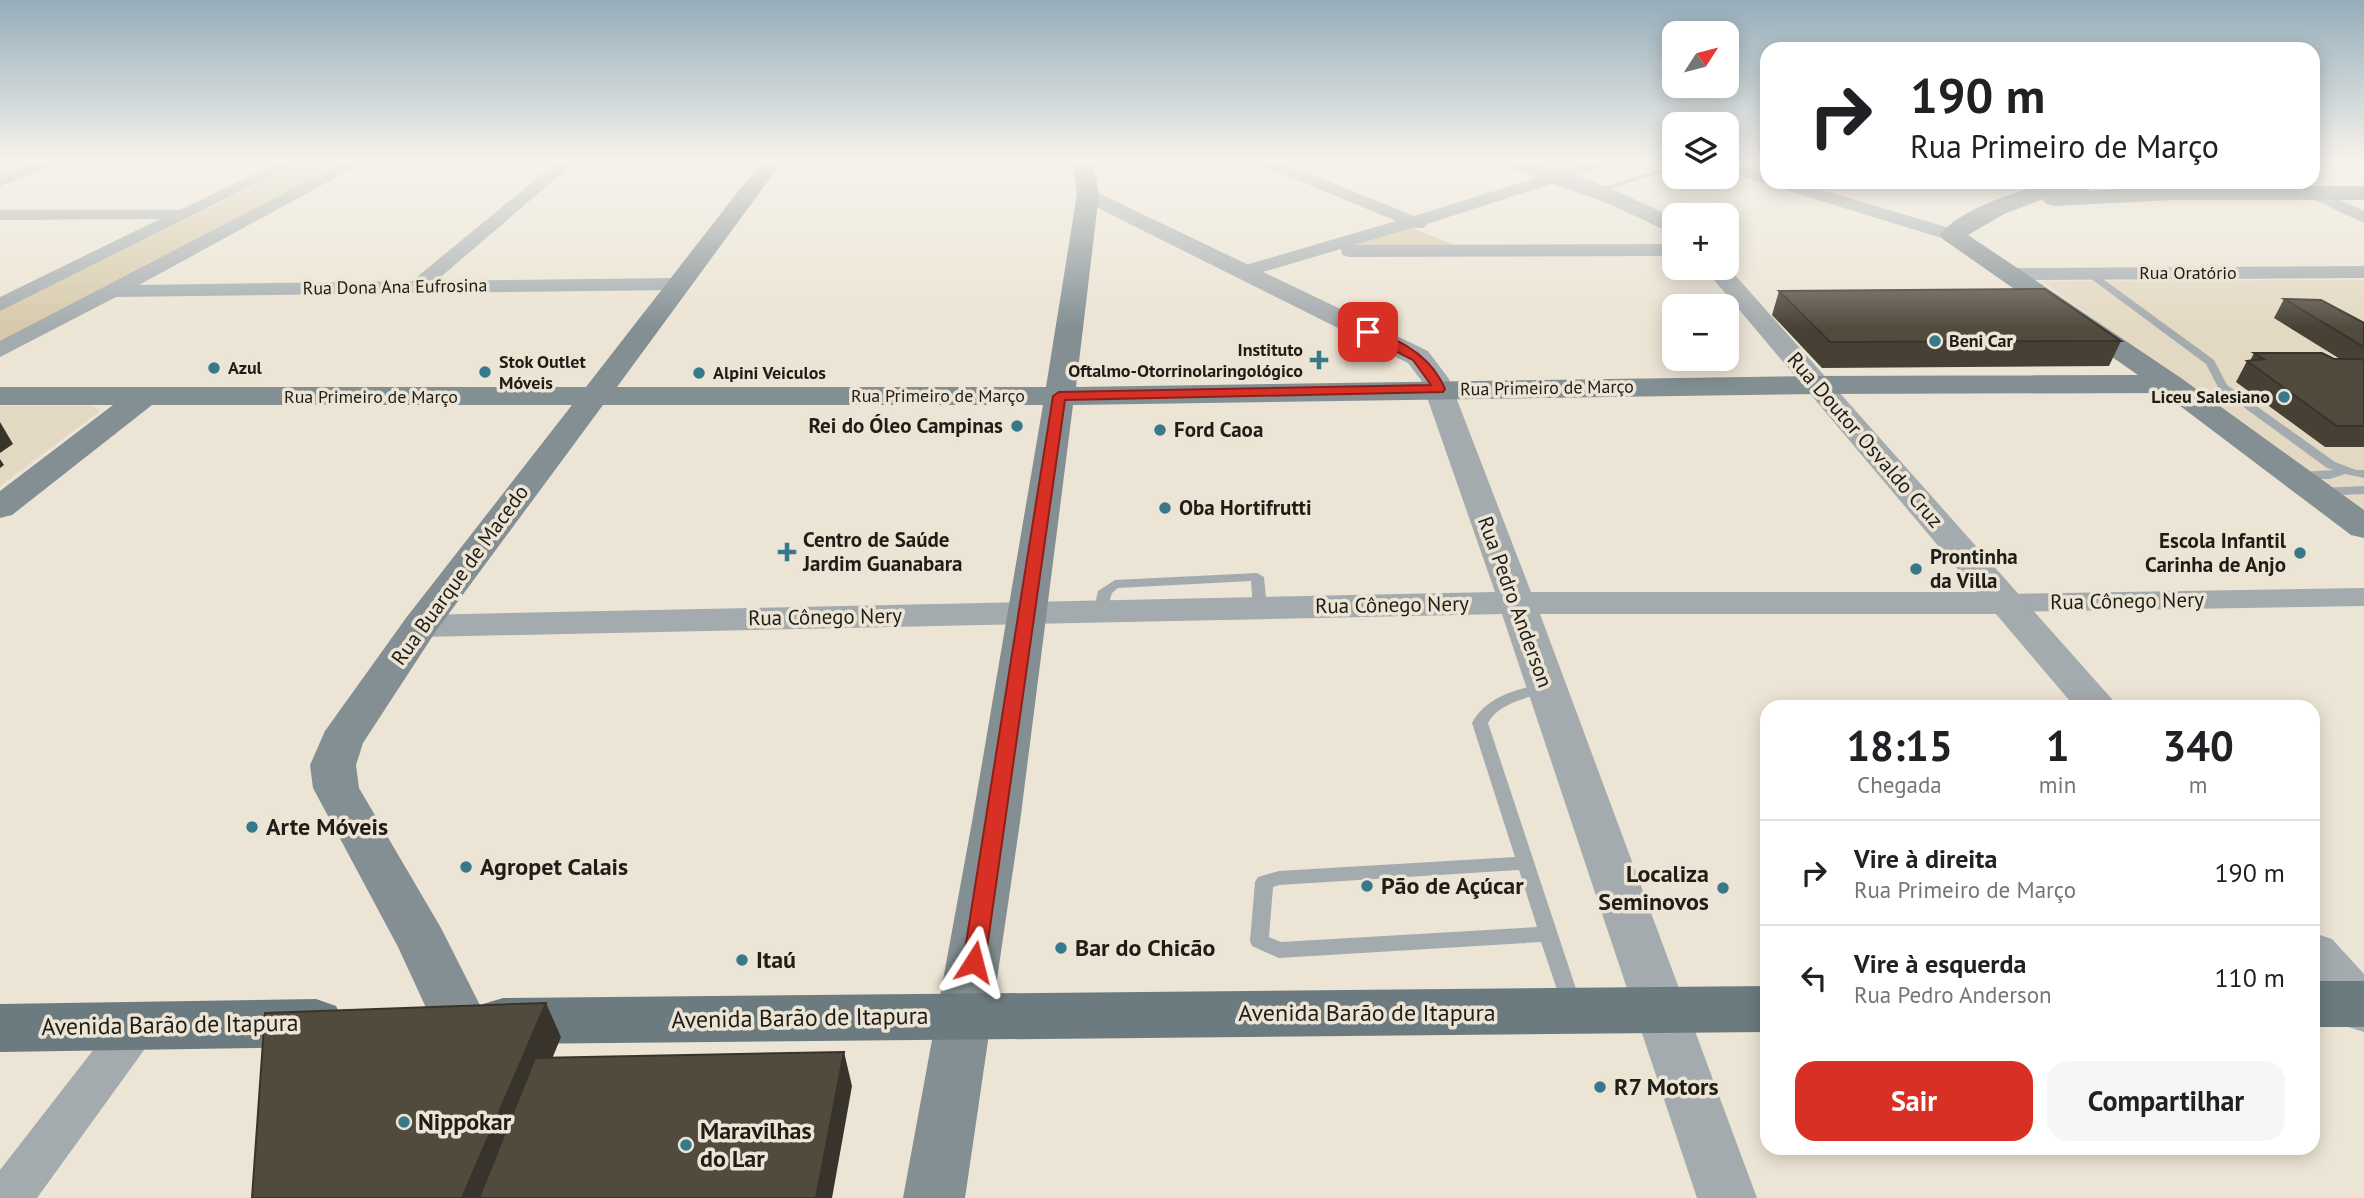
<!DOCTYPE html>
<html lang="pt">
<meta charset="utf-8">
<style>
body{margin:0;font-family:"PT Sans",sans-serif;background:#f6f6f6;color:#202124;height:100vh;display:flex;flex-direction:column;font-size:26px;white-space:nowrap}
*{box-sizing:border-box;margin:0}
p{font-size:23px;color:#757577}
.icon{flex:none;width:38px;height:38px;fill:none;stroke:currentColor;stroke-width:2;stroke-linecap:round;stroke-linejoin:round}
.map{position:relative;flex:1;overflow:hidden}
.sheet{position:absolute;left:1760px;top:700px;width:560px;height:455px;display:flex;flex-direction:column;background:#fff;border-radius:21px;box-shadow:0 4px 18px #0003}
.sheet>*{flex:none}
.banner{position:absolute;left:1760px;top:42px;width:560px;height:147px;border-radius:21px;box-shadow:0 4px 18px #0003;background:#fff;color:#202124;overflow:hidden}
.needle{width:46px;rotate:54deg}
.fabs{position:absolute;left:1662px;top:21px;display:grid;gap:14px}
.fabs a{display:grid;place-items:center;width:77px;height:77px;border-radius:14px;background:#fff;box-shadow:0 4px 18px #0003;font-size:35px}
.pin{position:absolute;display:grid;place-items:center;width:60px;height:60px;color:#fff;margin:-30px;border-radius:14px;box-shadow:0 4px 10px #0006}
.me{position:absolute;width:77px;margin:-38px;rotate:9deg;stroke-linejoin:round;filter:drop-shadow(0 0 5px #0008)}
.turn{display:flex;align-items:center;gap:24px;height:147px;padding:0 35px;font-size:32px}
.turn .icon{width:91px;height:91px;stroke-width:2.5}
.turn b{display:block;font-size:49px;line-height:60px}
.eta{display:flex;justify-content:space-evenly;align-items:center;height:119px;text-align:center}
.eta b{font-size:42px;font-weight:600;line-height:49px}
.cta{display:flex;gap:14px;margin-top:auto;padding:14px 35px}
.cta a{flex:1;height:80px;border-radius:21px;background:#d93025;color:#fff;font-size:28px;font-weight:600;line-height:80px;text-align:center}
.cta a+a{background:#f6f6f6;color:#202124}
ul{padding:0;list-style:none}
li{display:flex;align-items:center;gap:21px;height:105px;padding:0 35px;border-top:2px solid #e0e0e0}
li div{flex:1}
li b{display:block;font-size:26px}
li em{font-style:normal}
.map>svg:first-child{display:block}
.built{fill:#e3d8c2}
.green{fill:#d7c9aa}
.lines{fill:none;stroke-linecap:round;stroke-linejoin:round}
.service{fill:#a3abae;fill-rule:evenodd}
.minor{fill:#a3abae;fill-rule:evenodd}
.tertiary{fill:#a3abae;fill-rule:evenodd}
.secondary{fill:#838f93;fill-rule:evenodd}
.primary{fill:#6c7b80;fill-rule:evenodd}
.wall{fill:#464035}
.shaded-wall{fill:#39342b}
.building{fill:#514b3e;stroke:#39342b;stroke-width:2}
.route{fill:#d93025;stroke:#8d1f18;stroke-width:2}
.poi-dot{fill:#37798b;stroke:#ece4d4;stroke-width:2.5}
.labels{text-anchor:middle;stroke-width:7;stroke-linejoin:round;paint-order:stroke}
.far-street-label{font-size:18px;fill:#201d17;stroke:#ece4d4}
.far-poi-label{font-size:18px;font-weight:bold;fill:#201d17;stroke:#ece4d4;text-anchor:start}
.poi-label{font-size:21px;font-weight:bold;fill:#201d17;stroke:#ece4d4;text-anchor:start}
.street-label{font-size:21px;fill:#201d17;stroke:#ece4d4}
.near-poi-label{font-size:24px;font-weight:bold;fill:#201d17;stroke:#ece4d4;text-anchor:start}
.near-street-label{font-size:24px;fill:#201d17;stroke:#ece4d4}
</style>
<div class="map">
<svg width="2364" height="1198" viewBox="0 0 2364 1198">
<rect width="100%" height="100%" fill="#ece4d4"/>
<!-- built -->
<path class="built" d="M2364,280V513L2042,281Z
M0,406H93L100,411L0,486Z"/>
<!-- green -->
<path class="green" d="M302,162H353L0,349V309Z
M1410,227L1460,247H1341Z"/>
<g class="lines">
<!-- service -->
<path class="service" d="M1675,164V168L1598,193L1591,191Z
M2086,271H2092L2214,360L2227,385L2335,462L2356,470H2364V478L2345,474L2330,479H2295L2293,476L2299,472L2334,470L2327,468L2219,389L2206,364L2086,275Z
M2364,486V494L2320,496L2314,492L2320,488Z
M1257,573L1264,577L1267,608L1260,612L1253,608L1251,581L1118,588L1112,593L1105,616H1095L1093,613L1098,591L1115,580Z
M1544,683L1552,688L1549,691C1529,698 1499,702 1488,723L1581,1004L1578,1010L1571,1012L1564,1010L1541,942L1279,958L1252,946L1250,941L1255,882L1258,877L1279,871L1515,857L1472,723C1487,696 1516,690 1544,683ZM1519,870L1537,927L1281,942L1269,937L1273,887L1279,885Z"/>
<!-- minor -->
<path class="minor" d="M37,162H60L58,165L0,186V175Z
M279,162H299L0,311V297L160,219L0,220V210H180Z
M344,162H364L139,285L412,281L557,162H575L436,281L678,278L685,280L688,284L685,288L678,290L116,297L0,357V341Z
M1259,162H1281L1414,216L1588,162H1612L1610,165L1427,224L1424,228H1412L1354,245L1675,244V256L1349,257L1342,255L1341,249L1246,277L1239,275L1236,271L1239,267L1396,221L1261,165Z
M1727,162L1768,174V182H1796L1959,231L1961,235L1959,239H1945L1727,172Z
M2312,187L2364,211V223L2306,196L2303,192L2306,188Z
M2364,266V278L2013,280L2003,274L2013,268Z
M2364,588V606L2006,612L1995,609L1991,603L1995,597L2006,594Z
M137,1008L152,1013L158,1026L152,1039L37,1198H0V1170L122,1013Z"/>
<!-- tertiary -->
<path class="tertiary" d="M1501,162C1554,159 1627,195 1675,219V235L1612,205L1504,166Z
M1088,188L1428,351L1449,379L1531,592H1977L1704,268L1727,266L2111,698L2117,707H2075L1996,614H1540L1757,1198H1697L1502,614L420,637L407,634L401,626L407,618L420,615L1495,592L1421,380L1408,363L1080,199L1077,194L1080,189Z
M2314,933L2332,939L2364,974V1032L2345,1026L2314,988Z"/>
<!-- secondary -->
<path class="secondary" d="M761,162H782L617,387H1046L1077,194L1073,162H1093L1099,194L1076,387L1817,376L2138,375L1944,240L1940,235C1957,210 2026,187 2056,183C2067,181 2078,182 2089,182L2092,186L2089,191L2172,186H2364V200H2172L2054,206L2046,204L2043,199L2004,214L1968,235L2181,378L2364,510V538L2351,535L2163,393L1817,394L1073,405L1020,822L965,1198H903L972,822L1043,405H603L436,631L363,743L356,765L359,788L441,928L488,1021L480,1038L460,1044L440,1038L398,947L313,788L310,765L325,731L406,618L572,405H152L12,515L0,518V491L113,405H0V387H586Z"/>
<!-- primary -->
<path class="primary" d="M2314,981H2364V1027H2314Z
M1768,986V1032L503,1044L483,1038L475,1021L483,1004L503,998Z
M316,999L336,1006L344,1023L336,1040L316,1047L0,1052V1004Z"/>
</g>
<!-- wall -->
<path class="wall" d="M1779,291L2121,341L2109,366L1822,368L1772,315Z
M2284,299L2364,323V447H2325L2236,382L2247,361H2250L2254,353L2340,359L2274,318Z"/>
<!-- shaded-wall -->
<path class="shaded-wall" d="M0,422L13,444L0,453Z
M0,459L4,465L0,468Z
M546,1003L561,1037L495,1198H462Z
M844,1052L852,1086L832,1198H816Z"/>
<!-- building -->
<path class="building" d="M2045,289L2121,341L1830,342L1779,291Z
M2284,299L2321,300L2364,323V347Z
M2254,353H2322L2334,359H2361L2364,361V426H2337L2247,361L2264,359Z
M546,1003L462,1198H252L265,1013Z
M844,1052L816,1198H479L535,1058Z"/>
<!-- sky -->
<linearGradient id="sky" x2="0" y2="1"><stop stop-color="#95adba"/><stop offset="0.49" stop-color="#f6f3ec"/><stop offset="1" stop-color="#f6f3ec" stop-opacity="0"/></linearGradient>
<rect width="2364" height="329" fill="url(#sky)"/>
<!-- route -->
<path class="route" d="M1368,329C1400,339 1432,357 1445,389L1443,392L1065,400L985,962L982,968L974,971L966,968L963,962L1053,396L1059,392L1431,385L1413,360L1364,335L1363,332Z"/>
<!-- markers -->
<g class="poi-dot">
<circle cx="1935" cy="341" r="7"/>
<path d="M1315.5 349.5h7v7h7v7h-7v7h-7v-7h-7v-7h7z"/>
<circle cx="214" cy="368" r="7"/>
<circle cx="485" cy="372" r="7"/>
<circle cx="699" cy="373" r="7"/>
<circle cx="2284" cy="397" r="7"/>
<circle cx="1017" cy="426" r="7"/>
<circle cx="1160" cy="430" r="7"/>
<circle cx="1165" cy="508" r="7"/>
<path d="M783.5 541.5h7v7h7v7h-7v7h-7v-7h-7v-7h7z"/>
<circle cx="2300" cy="553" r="7"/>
<circle cx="1916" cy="569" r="7"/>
<circle cx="252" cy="827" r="7"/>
<circle cx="466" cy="867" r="7"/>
<circle cx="1367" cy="886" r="7"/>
<circle cx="1723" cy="888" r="7"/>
<circle cx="1061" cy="948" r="7"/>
<circle cx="742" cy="960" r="7"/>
<circle cx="1600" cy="1087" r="7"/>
<circle cx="404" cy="1122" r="7"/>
<circle cx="686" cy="1145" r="7"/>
</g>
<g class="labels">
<!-- far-street labels -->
<g class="far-street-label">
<text x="2188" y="279">Rua Oratório</text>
<text transform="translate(395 287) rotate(-1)" y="6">Rua Dona Ana Eufrosina</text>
<text transform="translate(1547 388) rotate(-1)" y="6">Rua Primeiro de Março</text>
<text x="938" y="402">Rua Primeiro de Março</text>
<text x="371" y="403">Rua Primeiro de Março</text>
</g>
<!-- far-poi labels -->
<g class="far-poi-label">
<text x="1949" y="347">Beni Car</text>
<text x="1303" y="356" text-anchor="end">Instituto<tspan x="1303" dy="21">Oftalmo-Otorrinolaringológico</tspan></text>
<text x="499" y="368">Stok Outlet<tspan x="499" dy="21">Móveis</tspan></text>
<text x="228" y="374">Azul</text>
<text x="713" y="379">Alpini Veiculos</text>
<text x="2270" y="403" text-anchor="end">Liceu Salesiano</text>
</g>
<!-- poi labels -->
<g class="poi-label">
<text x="1003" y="433" text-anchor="end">Rei do Óleo Campinas</text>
<text x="1174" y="437">Ford Caoa</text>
<text x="1179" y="515">Oba Hortifrutti</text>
<text x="803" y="547">Centro de Saúde<tspan x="803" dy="24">Jardim Guanabara</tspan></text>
<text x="2286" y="548" text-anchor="end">Escola Infantil<tspan x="2286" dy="24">Carinha de Anjo</tspan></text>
<text x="1930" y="564">Prontinha<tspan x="1930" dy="24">da Villa</tspan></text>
</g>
<!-- street labels -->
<g class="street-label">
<text transform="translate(1865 440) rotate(49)" y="7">Rua Doutor Osvaldo Cruz</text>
<text transform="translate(460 575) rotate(-54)" y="7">Rua Buarque de Macedo</text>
<text transform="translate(2127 601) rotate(-1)" y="7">Rua Cônego Nery</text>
<text transform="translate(1515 602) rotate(70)" y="7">Rua Pedro Anderson</text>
<text transform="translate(1392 605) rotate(-1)" y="7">Rua Cônego Nery</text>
<text transform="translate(825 617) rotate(-1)" y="7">Rua Cônego Nery</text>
</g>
<!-- near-poi labels -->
<g class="near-poi-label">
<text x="266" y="835">Arte Móveis</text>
<text x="480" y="875">Agropet Calais</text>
<text x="1709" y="882" text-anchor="end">Localiza<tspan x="1709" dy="28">Seminovos</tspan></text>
<text x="1381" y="894">Pão de Açúcar</text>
<text x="1075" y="956">Bar do Chicão</text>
<text x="756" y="968">Itaú</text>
<text x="1614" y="1095">R7 Motors</text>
<text x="418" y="1130">Nippokar</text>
<text x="700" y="1139">Maravilhas<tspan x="700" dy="28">do Lar</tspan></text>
</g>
<!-- near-street labels -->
<g class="near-street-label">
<text x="1367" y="1021">Avenida Barão de Itapura</text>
<text transform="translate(800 1018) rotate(-1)" y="8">Avenida Barão de Itapura</text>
<text transform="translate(170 1025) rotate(-1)" y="8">Avenida Barão de Itapura</text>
</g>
</g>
</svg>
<div class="fabs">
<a><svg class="needle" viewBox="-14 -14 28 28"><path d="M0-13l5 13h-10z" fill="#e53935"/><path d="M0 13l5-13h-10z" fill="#757577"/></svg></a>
<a><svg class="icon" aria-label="layers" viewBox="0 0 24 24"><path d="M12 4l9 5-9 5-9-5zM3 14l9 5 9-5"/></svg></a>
<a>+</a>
<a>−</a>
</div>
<div class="pin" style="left:1368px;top:332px;background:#d93025"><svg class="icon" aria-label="arrive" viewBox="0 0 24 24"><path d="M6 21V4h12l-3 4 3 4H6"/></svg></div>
<svg class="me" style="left:974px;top:962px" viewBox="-20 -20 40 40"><path d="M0-17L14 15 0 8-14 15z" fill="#d93025" stroke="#fff" stroke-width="4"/></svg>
<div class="banner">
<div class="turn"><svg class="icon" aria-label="right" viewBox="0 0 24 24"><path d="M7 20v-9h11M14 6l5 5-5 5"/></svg><div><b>190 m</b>Rua Primeiro de Março</div></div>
</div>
<section class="sheet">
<div class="eta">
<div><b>18:15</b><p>Chegada</p></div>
<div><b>1</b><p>min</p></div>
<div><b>340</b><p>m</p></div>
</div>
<ul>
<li><svg class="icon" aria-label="right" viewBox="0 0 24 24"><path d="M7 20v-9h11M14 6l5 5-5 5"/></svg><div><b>Vire à direita</b><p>Rua Primeiro de Março</p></div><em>190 m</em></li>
<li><svg class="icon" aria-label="left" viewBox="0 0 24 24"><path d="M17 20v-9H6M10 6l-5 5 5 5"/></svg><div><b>Vire à esquerda</b><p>Rua Pedro Anderson</p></div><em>110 m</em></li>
</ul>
<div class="cta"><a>Sair</a><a>Compartilhar</a></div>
</section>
</div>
